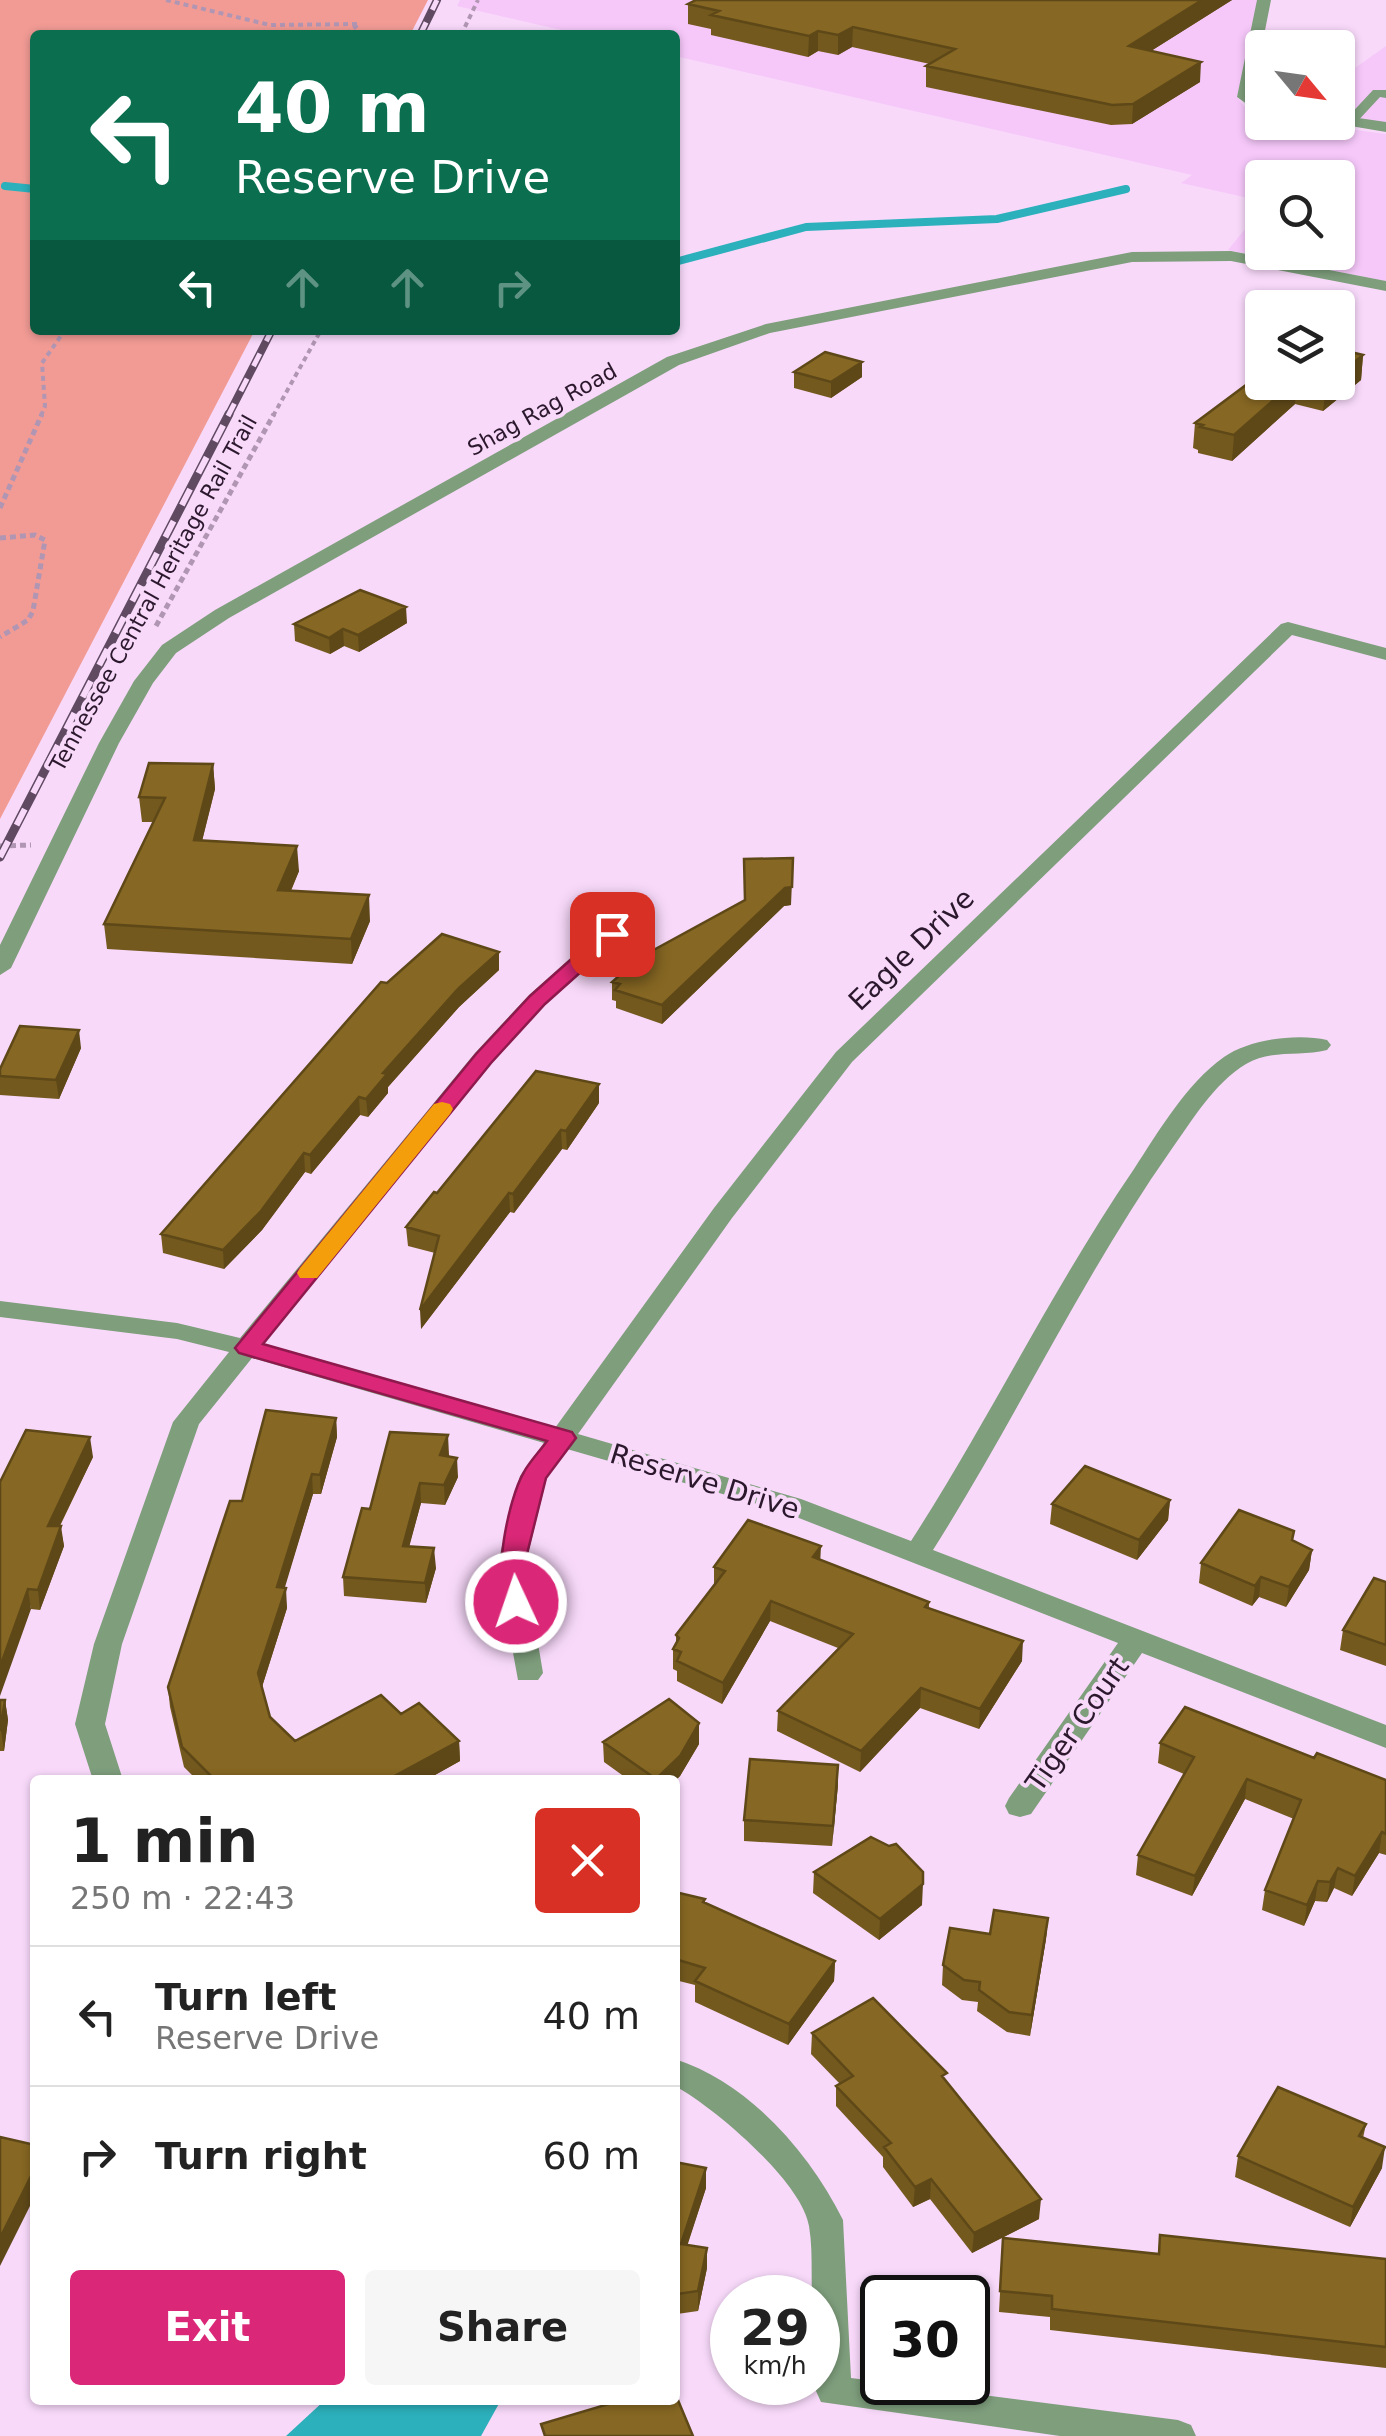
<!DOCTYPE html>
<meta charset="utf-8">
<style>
body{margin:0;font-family:"DejaVu Sans",sans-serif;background:#f6f6f6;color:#222;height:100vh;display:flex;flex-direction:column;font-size:38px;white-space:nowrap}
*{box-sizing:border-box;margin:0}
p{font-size:32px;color:#767676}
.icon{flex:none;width:55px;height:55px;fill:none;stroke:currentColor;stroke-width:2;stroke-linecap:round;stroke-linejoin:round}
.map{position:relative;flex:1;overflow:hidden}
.panel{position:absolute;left:30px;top:1775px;width:650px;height:630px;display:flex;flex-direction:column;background:#fff;border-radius:10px;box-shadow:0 2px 8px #0004}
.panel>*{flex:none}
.banner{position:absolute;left:30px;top:30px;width:650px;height:305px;border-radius:10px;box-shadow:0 2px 8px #0004;background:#0b6e4f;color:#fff;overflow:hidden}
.needle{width:65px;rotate:119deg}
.buttons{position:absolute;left:1245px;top:30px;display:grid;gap:20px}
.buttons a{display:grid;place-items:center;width:110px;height:110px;border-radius:10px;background:#fff;box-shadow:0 2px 8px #0004;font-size:50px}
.speed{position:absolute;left:710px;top:2275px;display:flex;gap:20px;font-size:50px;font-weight:700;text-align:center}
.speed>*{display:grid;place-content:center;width:130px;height:130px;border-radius:50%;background:#fff;box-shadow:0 2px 8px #0004;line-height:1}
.speed small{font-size:25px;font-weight:400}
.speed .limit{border:5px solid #111;border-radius:15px;background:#fff;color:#111}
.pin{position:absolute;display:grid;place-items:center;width:85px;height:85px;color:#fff;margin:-42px;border-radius:20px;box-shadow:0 5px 15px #0006}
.me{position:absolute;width:110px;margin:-55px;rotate:357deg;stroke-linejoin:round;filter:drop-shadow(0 0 8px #0008)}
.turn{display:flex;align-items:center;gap:35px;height:210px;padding:0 40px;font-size:45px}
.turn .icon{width:130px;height:130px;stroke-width:2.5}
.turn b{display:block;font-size:70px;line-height:85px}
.lanes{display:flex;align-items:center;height:95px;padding:0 40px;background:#0003;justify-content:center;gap:50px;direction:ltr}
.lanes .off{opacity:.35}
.round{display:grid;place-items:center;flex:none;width:105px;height:105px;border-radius:10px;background:#f6f6f6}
.overview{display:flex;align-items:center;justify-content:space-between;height:170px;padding:0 40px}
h1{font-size:60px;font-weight:800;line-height:75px}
.action{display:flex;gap:20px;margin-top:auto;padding:20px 40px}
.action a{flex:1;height:115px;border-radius:10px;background:#db2777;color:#fff;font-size:40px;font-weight:800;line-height:115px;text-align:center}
.action a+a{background:#f6f6f6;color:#222}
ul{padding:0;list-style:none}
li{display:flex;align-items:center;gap:30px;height:140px;padding:0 40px;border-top:2px solid #e0e0e0}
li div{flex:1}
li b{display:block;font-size:38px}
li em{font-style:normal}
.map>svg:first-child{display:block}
.built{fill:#f6c8fa}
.green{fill:#f29b95}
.water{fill:#2cb0bb}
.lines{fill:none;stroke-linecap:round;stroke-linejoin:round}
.stream{stroke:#2cb0bb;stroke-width:8}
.path-far1{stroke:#b196b3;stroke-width:4;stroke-dasharray:5 4;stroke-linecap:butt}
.path{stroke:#b196b3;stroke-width:5;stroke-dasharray:6 4;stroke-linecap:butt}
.lane{fill:#7e9e7c;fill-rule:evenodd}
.street{fill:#7e9e7c;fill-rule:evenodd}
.rail-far1-casing{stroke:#604a62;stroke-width:8}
.rail-casing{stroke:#604a62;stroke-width:9}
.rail-far1{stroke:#f8d9fa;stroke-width:5;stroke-dasharray:14;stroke-linecap:butt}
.rail{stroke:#f8d9fa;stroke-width:6;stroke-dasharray:18;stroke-linecap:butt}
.wall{fill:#73591e}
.shaded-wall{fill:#5e4818}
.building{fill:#866723;stroke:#5e4818;stroke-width:2.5}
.route{fill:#db2777;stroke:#8e194d;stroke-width:2.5}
.slow{fill:#f59e0b}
.labels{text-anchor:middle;stroke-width:8;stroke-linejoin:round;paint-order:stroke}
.far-street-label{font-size:22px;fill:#2b182d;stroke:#f8d9fa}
.street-label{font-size:28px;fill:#2b182d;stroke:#f8d9fa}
</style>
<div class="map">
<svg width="1386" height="2436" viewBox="0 0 1386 2436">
<rect width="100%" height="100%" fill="#f8d9fa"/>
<!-- built -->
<path class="built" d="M460,0H1260L1237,97L1244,106L1262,115V122L1303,123L1386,134V281L1228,250L1262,208V252H1338V178H1262V201L1181,183L1192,175L675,56V35H583L457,6Z
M1386,46V123L1338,116V80Z"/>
<!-- green -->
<path class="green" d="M0,0H428L410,35H35V330H255L0,819Z"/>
<!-- water -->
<path class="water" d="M325,2400H501L481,2436H286Z"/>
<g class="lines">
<!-- stream -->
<path class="stream" d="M5,186L35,189
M675,262L806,227L997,219L1126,189"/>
<!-- path-far1 -->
<path class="path-far1" d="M166,0L270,25L359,24L345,35
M461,35L478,0
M41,416L45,406L42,363L65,330
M273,416L321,330"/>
<!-- path -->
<path class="path" d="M0,508L42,414
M0,538L35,535L45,540L33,611L28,620L0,637
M156,626L274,414
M0,846L31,845"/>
<!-- lane -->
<path class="lane" d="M1373,90H1386V98L1380,97L1354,125H1346V119Z"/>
<!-- street -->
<path class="street" d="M1257,0H1271L1252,96L1262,103V115L1237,97Z
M1338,115L1386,122V132L1333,123L1338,122Z
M1231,251L1386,281V291L1231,261L1132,262L770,333L679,365L229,618L176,653L153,683L119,743L11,968L0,975V945L99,743L134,681L162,645L215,610L667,357L766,324L1132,252Z
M1288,622L1386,648V660L1292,635L852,1062L732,1218L578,1434L801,1499L911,1541C989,1420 1052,1289 1134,1169C1159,1131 1186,1084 1224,1057C1249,1039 1298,1033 1327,1040L1331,1045L1327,1050C1300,1057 1271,1049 1246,1064C1214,1083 1192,1121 1171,1150C1082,1277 1016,1419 933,1550L1386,1725V1748L1142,1653L1031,1814L1020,1817L1009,1814L1005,1806L1009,1798L1118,1643L781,1511L567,1449L547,1477L525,1566L543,1673L538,1680H518L497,1566L520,1476L544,1443L252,1358L199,1424L122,1644L105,1724L123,1780H93L75,1724L94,1644L173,1422L229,1352L177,1339L0,1317V1301L177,1323L240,1338L475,1053L529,995L628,907L636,905L647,912L644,917L545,1005L491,1063L263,1344L555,1428L714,1208L836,1052L1281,624Z
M675,2059C749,2083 809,2152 843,2220L851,2378L1178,2420L1191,2425L1196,2436H1060L821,2402L816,2391L818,2298H812C811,2274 813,2249 809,2226C802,2182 714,2107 675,2086Z"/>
<!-- rail-far1 casing -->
<g class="rail-far1-casing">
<path id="rail-far1" d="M420,35L437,0
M228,416L272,330"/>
</g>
<!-- rail casing -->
<g class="rail-casing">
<path id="rail" d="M0,857L229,414"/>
</g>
<!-- rail-far1 -->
<use href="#rail-far1" class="rail-far1"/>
<!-- rail -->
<use href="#rail" class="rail"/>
</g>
<!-- wall -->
<path class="wall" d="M1232,0L1151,51L1200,82L1132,124L1111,125L926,87V66L930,64L852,47L838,55L818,51L808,57L711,35V29L688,24V4Z
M1363,355L1361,380L1323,411L1295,404L1232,461L1198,453V450L1193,448L1195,423L1262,382H1338Z
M794,372L862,377L831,398L794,388Z
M407,623L359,652L344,646L330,654L295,641L294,624Z
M213,764L215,789L202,841L299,871L291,891L370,921L352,964L107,949L104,924L153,822H142L139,797Z
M745,901L791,905L784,906L662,1024L616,1008V1001L612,1000V982Z
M499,970L459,1007L388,1087V1093L368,1117L360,1115L311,1174L305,1172L262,1230L224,1269L163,1253L161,1234L387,983Z
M81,1048L59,1099L0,1095V1069Z
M599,1103L567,1150L562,1149L514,1213L510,1212L421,1329L435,1253L408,1246L406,1227L437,1193Z
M336,1418L337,1437L321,1494H313L284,1588L287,1608L262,1687L270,1717L295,1741L401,1714L459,1741L460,1761L426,1780H197L184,1767L170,1707L168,1687L242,1501Z
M449,1455L458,1477L445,1505L421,1503L409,1546L436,1568L426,1603L344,1596L343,1577L370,1509Z
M93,1457L60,1526L64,1546L40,1610L31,1609L0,1482Z
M1170,1500L1168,1520L1137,1560L1050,1524L1052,1504Z
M1292,1540L1312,1550L1309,1570L1286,1607L1259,1597L1252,1606L1199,1583L1201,1563Z
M820,1560L929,1602V1609L1022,1661L979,1729L920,1708L860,1772L777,1731L778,1711L838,1648L770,1621L722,1704L677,1681V1671L673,1669V1649L676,1645V1635L714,1585V1567Z
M1386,1582V1666L1340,1650L1343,1630Z
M0,1700H5L8,1720L4,1751H0Z
M699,1723V1744L680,1776L675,1781V1780H629L604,1762L603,1742Z
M1160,1743L1314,1758L1386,1780V1855L1379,1853L1352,1896L1334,1888L1327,1902L1315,1901L1304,1926L1262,1910L1265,1890L1294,1819L1245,1799L1192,1896L1136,1875L1138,1855L1184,1774L1158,1763Z
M838,1785L832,1846L744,1841V1820Z
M814,1872L922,1905L879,1940L813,1893Z
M675,1892L705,1899V1903L835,1961L834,1981L788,2045L695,2002V1985L675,1980Z
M1048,1918L1046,1939L1030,2036L1007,2032L977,2011L978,2002L962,2000L942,1985L943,1965L990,1934Z
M812,2033L946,2082L1039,2219L972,2253L930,2199L913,2207L883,2167V2157L836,2106V2086L840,2084L811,2054Z
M1366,2124L1363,2138L1382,2168L1350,2227L1235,2177L1238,2156Z
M675,2162L706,2188L687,2245L707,2268L698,2311L677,2314Z
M1160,2235L1386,2259V2368L1050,2330V2317L999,2312L1003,2238L1158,2254Z"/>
<!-- shaded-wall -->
<path class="shaded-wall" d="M1202,0H1232L1127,66L1129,46Z
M853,27L852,47L838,55V35Z
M818,31V51L808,57L809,36Z
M1201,62L1200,82L1132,124L1133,104Z
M1363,355L1361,380L1323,411L1326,386L1330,382H1338V376Z
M862,362V377L831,398V382Z
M1294,382H1297L1295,404L1232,461L1234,435Z
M406,607L407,623L359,652L358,635Z
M343,629L344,646L330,654L329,638Z
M213,764L215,789L196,865L194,840Z
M297,846L299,871L280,915L278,890Z
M793,858L791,905L784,906L662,1024V1005Z
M369,895L370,921L352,964L351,939Z
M499,952V970L459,1007L388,1087V1093L368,1117L366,1099L383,1073L458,989Z
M79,1030L81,1048L59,1099L56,1080Z
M599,1084V1103L567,1150L566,1131Z
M359,1097L360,1115L311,1174L310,1155Z
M561,1130L562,1149L514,1213L513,1194Z
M304,1153L305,1172L262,1230L224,1269L223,1250Z
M509,1193L510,1212L421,1329L420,1310Z
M336,1418L337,1437L321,1494L320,1475Z
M448,1435L449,1455L441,1474L440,1455Z
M90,1437L93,1457L50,1545L48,1526Z
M457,1458L458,1477L445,1505L444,1485Z
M312,1474L313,1494L279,1607L277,1587Z
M420,1483L421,1503L404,1566L403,1546Z
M1170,1500L1168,1520L1137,1560L1139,1540Z
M61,1526L64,1546L40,1610L38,1590Z
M821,1546L820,1566L813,1557Z
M434,1548L436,1568L426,1603L425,1583Z
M1312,1550L1309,1570L1286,1607L1289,1587Z
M1261,1577L1259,1597L1252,1606L1255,1586Z
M286,1588L287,1608L260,1693L258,1673Z
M28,1589L31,1609L0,1696V1667Z
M771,1601L770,1621L722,1704L723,1683Z
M1023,1641L1022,1661L979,1729L980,1709Z
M921,1688L920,1708L860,1772L861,1751Z
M5,1700L8,1720L4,1751L1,1730Z
M699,1723V1744L680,1776L675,1781V1780H656Z
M459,1741L460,1761L426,1780H387Z
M838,1765V1785L832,1846L833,1826Z
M1247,1779L1245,1799L1192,1896L1195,1876Z
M1382,1832L1379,1853L1352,1896L1355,1876Z
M1338,1868L1334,1888L1327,1902L1330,1882Z
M1318,1881L1315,1901L1304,1926L1307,1905Z
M923,1884L922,1905L879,1940L880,1919Z
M1048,1918L1046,1939L1030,2036L1032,2015Z
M835,1961L834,1981L788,2045L789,2024Z
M1385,2147L1382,2168L1350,2227L1353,2207Z
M35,2168V2196L0,2266V2238Z
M706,2168V2188L681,2265V2244Z
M931,2179L930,2199L913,2207L915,2187Z
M1041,2199L1039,2219L972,2253L974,2233Z
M707,2248V2268L698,2311V2291Z
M677,2294V2314L675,2323V2302Z"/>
<!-- building -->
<path class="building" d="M696,0H1202L1129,46L1201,62L1133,104L1112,105L926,66L955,49L853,27L838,35L818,31L809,36L711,15L719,11L688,4Z
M1338,349L1363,355L1338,376Z
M825,352L862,362L831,382L794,372Z
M1262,373V382H1294L1234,435L1200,427L1203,425L1195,423Z
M1312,382H1330L1326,386Z
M360,590L406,607L358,635L343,629L329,638L294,624Z
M149,763L213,764L194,840L297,846L278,890L369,895L351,939L104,924L165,798L139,797Z
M793,858L792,887L785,888L662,1005L615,990L620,984L612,982L639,958L745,900L744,859Z
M442,934L499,952L458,989L383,1073L387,1074L366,1099L359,1097L310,1155L304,1153L261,1211L223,1250L161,1234L381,982L387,983Z
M20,1026L79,1030L56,1080L0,1076V1069Z
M536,1071L599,1084L566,1131L561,1130L513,1194L509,1193L420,1310L439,1236L406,1227L434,1192L437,1193Z
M266,1410L336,1418L320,1475L312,1474L277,1587L286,1588L258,1673L270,1717L295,1741L381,1695L401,1714L419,1703L459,1741L387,1780H215L182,1747L168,1687L230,1501H242Z
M26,1430L90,1437L48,1526H61L38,1590L28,1589L0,1667V1482Z
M390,1432L448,1435L440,1455L457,1458L444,1485L420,1483L403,1546L434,1548L425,1583L343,1577L362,1508L370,1509Z
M1085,1466L1170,1500L1139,1540L1052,1504Z
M1239,1510L1294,1531L1292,1540L1312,1550L1289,1587L1261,1577L1255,1586L1201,1563Z
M748,1520L821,1546L813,1557L929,1602L925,1607L1023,1641L980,1709L921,1688L861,1751L778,1711L853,1634L771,1601L723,1683L677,1661L681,1652L673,1649L679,1638L676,1635L725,1571L714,1567Z
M1374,1578L1386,1582V1645L1343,1630Z
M669,1699L699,1723L680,1756L656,1779L603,1742Z
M0,1700H5L0,1731Z
M1185,1707L1314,1758L1317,1753L1386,1780V1834L1382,1832L1355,1876L1338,1868L1330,1882L1318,1881L1307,1905L1265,1890L1301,1800L1247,1779L1195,1876L1138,1855L1194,1757L1160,1743Z
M750,1759L838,1765L833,1826L744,1820Z
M871,1837L889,1846L896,1844L923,1872V1884L880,1919L814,1872Z
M675,1892L705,1899L703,1902L835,1961L789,2024L695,1981L705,1968L675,1959Z
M994,1910L1048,1918L1032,2015L1009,2012L979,1990L980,1982L964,1980L943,1965L950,1928L990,1934Z
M873,1998L947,2073L942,2076L1041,2199L974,2233L931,2179L915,2187L884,2147L891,2143L836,2086L853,2076L812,2033Z
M1278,2087L1366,2124L1359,2136L1385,2147L1353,2207L1238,2156Z
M0,2137L35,2145V2168L0,2238Z
M675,2162L706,2168L681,2244L707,2248L698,2291L677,2294L675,2302Z
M1160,2235L1386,2259V2347L1052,2309V2296L1000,2291L1003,2238L1159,2254Z
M675,2393L693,2436H545L541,2424L622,2400H675Z"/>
<!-- route -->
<path class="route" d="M612,928L622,934L619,938L545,1004L491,1063L263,1344L572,1432L576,1438L546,1478L524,1566L529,1602L526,1608H507C492,1581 508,1499 524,1472C530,1461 540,1451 547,1441L239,1353L235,1348L476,1054L530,996L604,930Z"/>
<!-- slow -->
<path class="slow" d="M442,1102L450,1104L453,1109L450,1114L317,1278H300L297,1273L300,1268L434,1104Z"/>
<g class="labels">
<!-- far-street labels -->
<g class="far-street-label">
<text transform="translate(542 409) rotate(-29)" y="8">Shag Rag Road</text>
<text transform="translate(153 593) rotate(-61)" y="8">Tennessee Central Heritage Rail Trail</text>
</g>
<!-- street labels -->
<g class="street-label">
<text transform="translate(911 949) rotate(-44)" y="10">Eagle Drive</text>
<text transform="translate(705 1481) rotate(17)" y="10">Reserve Drive</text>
<text transform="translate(1077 1724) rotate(-55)" y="10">Tiger Court</text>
</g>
</g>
</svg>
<div class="buttons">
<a><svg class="needle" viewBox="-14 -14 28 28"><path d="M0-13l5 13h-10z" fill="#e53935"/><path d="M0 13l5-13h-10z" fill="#767676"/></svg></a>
<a><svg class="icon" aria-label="search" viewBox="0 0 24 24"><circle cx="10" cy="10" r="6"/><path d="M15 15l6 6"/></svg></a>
<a><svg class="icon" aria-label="layers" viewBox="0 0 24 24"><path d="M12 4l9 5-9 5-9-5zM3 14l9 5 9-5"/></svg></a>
</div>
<div class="speed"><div>29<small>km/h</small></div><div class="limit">30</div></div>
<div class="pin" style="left:612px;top:934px;background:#d93025"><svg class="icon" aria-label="arrive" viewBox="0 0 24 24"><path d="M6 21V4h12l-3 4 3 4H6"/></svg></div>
<svg class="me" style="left:516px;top:1602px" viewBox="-20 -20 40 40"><circle r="17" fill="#db2777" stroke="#fff" stroke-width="3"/><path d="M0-11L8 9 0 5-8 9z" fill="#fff"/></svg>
<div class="banner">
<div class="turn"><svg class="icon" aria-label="left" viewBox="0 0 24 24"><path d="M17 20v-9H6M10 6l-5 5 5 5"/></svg><div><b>40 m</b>Reserve Drive</div></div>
<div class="lanes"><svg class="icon" aria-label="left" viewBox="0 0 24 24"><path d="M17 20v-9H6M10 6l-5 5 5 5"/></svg><svg class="icon off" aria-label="ahead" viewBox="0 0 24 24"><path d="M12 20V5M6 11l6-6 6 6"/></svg><svg class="icon off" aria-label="ahead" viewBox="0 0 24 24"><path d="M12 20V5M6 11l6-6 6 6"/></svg><svg class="icon off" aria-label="right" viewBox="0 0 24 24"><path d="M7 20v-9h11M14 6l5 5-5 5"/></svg></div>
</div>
<section class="panel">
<div class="overview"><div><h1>1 min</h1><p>250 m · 22:43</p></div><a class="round" style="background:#d93025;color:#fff"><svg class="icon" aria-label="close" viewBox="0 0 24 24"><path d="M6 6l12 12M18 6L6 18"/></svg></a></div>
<ul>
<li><svg class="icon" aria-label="left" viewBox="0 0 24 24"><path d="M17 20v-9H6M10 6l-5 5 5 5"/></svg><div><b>Turn left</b><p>Reserve Drive</p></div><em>40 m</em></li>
<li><svg class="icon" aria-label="right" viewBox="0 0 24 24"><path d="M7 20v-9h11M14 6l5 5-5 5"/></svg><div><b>Turn right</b></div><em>60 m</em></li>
</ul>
<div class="action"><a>Exit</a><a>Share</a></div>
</section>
</div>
